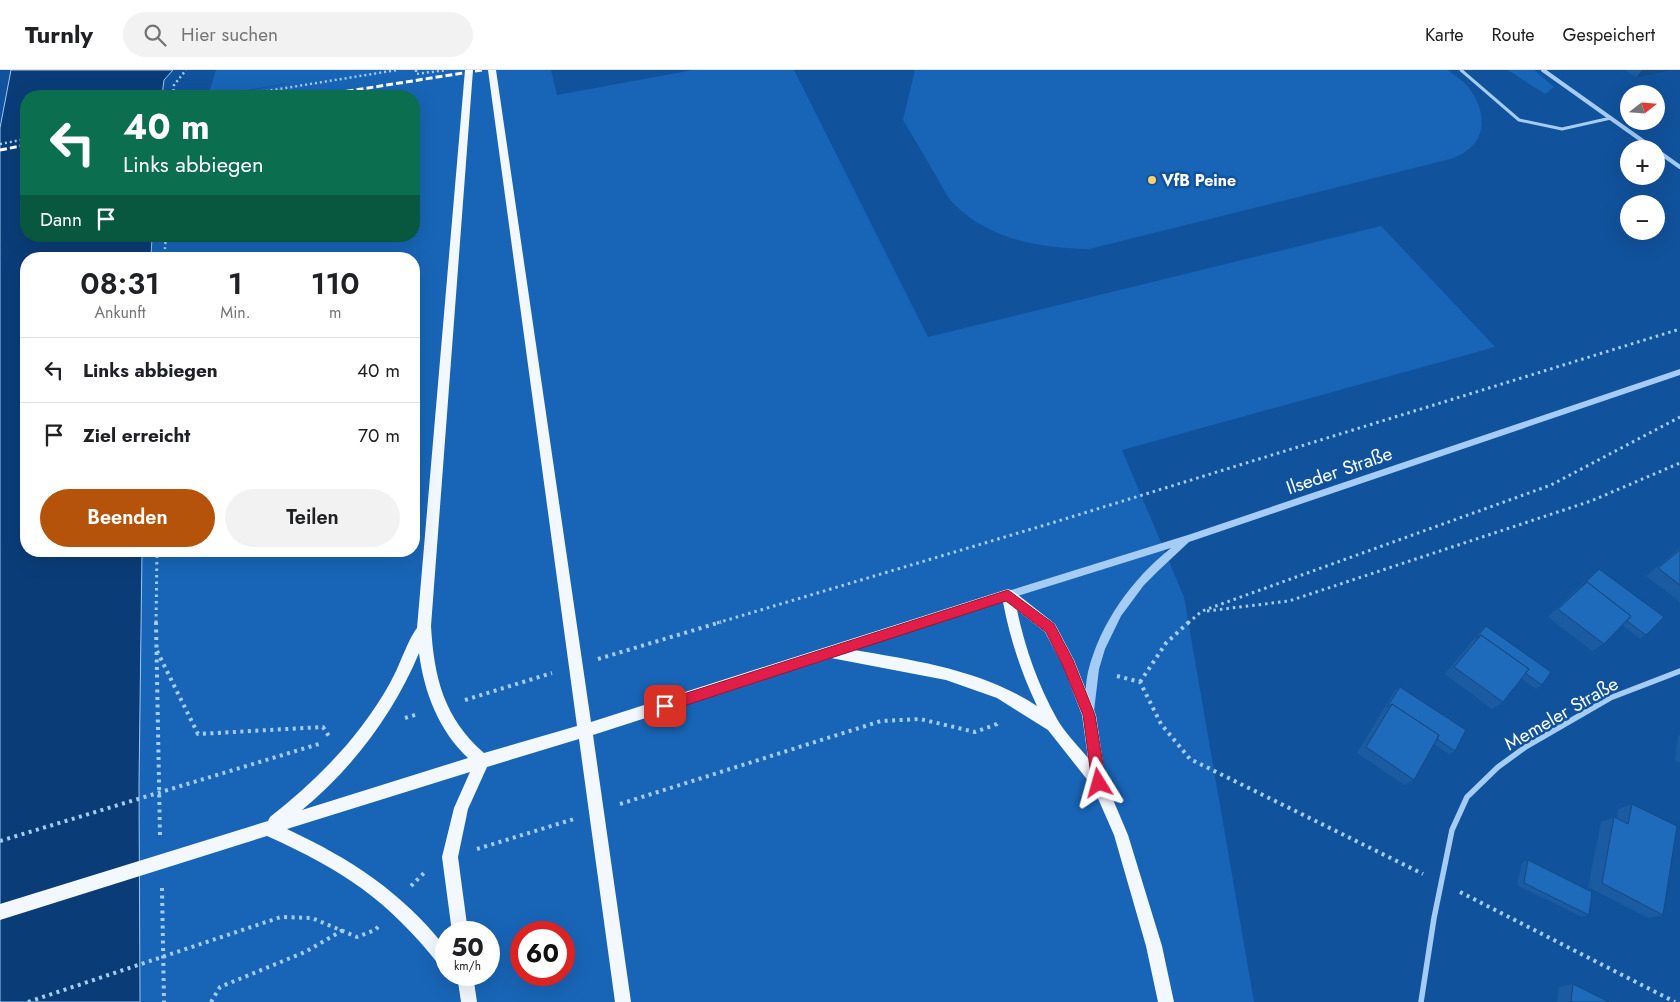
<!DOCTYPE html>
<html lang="de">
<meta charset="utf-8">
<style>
body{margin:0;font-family:Jost,sans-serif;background:#f2f2f2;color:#202124;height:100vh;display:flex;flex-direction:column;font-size:19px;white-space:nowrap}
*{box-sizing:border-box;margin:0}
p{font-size:16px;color:#757577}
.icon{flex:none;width:28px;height:28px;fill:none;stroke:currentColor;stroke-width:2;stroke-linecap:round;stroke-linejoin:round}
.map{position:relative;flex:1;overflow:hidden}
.side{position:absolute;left:20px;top:182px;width:400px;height:305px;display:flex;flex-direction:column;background:#fff;border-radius:20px;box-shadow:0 5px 20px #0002}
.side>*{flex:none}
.guide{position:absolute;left:20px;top:20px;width:400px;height:152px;border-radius:20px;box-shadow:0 5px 20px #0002;background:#0b6e4f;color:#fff;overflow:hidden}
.needle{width:32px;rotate:73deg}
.fabs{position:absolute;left:1620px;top:15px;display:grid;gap:10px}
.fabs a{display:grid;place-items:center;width:45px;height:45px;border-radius:50%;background:#fff;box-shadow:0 5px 20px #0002;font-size:25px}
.speed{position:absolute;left:435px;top:851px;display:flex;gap:10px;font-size:25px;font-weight:700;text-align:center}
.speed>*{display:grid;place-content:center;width:65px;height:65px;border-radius:50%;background:#fff;box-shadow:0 5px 20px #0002;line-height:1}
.speed small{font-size:12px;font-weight:400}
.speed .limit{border:8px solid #d22;background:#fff;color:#111}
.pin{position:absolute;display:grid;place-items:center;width:42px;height:42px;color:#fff;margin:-21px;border-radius:10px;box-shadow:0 2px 8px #0006}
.me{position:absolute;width:55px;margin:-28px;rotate:352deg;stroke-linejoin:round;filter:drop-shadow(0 0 4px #0008)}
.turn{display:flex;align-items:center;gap:18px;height:105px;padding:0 20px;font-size:22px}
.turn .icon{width:65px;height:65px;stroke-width:2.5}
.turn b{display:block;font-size:35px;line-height:42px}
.then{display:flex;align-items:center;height:48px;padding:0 20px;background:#0003;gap:10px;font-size:19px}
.eta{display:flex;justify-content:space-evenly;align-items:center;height:85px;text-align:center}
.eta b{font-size:30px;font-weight:600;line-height:35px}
.primary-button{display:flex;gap:10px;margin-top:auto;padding:10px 20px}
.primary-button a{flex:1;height:58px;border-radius:30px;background:#b45309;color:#fff;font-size:20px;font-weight:600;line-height:58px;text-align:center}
.primary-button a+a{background:#f2f2f2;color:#202124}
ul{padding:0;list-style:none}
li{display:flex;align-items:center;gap:15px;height:65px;padding:0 20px;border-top:1px solid #e0e0e0}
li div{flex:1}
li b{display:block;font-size:19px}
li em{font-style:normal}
header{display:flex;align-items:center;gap:30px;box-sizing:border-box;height:70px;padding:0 25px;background:#fff;border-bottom:1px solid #e0e0e0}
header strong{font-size:24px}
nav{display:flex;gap:28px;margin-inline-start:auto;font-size:18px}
.search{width:350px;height:45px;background:#f2f2f2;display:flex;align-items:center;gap:12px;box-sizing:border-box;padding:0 18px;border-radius:28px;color:#757577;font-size:19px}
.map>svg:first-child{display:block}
.green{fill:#1865b7;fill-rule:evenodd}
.water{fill:#0a3d78;stroke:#97c7f8}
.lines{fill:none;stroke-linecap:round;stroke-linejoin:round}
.path-far2{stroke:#a5ccf5;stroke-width:2.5;stroke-dasharray:2 3;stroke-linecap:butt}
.path-far1{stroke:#a5ccf5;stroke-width:3;stroke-dasharray:2.5 4;stroke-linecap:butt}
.path{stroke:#a5ccf5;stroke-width:4;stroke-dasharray:3 4.5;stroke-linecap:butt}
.service{stroke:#a5ccf5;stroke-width:3}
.minor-far1{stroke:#a5ccf5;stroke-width:4}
.minor{stroke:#a5ccf5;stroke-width:5.5}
.tertiary{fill:#a5ccf5;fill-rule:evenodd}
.primary{fill:#f3f8ff;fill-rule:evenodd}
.rail{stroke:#fff;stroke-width:3;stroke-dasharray:7 3;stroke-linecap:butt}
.wall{fill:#1a5ba1}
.shaded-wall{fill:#154a83}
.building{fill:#1e6abb;stroke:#154a83}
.route{fill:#e11d48;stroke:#92132f}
.poi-dot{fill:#ffcf69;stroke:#11529c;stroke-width:2}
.labels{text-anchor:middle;stroke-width:5;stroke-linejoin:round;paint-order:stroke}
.far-poi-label{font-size:16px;font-weight:bold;fill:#fff;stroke:#11529c;text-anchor:start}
.street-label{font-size:19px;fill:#fff;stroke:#11529c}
</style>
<header>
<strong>Turnly</strong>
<div class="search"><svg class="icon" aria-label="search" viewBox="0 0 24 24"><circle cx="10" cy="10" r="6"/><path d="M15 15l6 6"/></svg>Hier suchen</div>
<nav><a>Karte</a><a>Route</a><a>Gespeichert</a></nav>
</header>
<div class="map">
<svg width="1680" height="932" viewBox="0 0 1680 932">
<rect width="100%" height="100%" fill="#11529c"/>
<!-- green -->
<path class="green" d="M216,0H551L557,25L693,0H794L928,267L1381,156L1495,277L1122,380L1184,527L1254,932H140L139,715L142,481H414V189H151L152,166H414V26H220L292,13L208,26ZM446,862H489V905H446ZM521,862H564V905H521Z
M915,0H1448C1455,6 1464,11 1469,18C1490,47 1486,77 1450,89L1089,179C1039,178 989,170 952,132C946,125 941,114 936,106C925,87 914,68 903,50Z
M1508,0H1534L1554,17L1545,24Z"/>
<!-- water -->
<path class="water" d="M11,0H173L164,10L162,26H26V166H152L151,189H26V481H142L139,715L140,932H0V58Z"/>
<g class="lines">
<!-- path-far2 -->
<path class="path-far2" d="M416,0V4L447,0
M173,26L174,15L186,0
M236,26L397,0
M0,74L26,69
M164,189L166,166"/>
<!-- path-far1 -->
<path class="path-far1" d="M1207,541L1289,531L1591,431L1680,393
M156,553L157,481
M717,553L1055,452L1680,259
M1188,553L1202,541L1551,415L1680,347"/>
<!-- path -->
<path class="path" d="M156,552L160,766
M157,581L198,664L323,657L330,668
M598,589L721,552
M1117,606L1140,612L1161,654L1190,689L1423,804
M1140,612L1166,573L1189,552
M465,630L552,603
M405,648L418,644
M620,734L881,651L920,649L975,662L997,654L999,651
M0,771L322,673
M477,779L574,749
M411,816L426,801
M162,818L164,932
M1460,822L1675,932
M28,932L281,847L312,848L357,867L375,860L379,856
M211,932L220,917L305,882L343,860"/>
<!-- service -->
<path class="service" d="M1461,0L1519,50L1562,59L1611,48"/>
<!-- minor-far1 -->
<path class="minor-far1" d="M1543,0L1654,79
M1656,80L1680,97"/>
<!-- minor -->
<path class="minor" d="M1421,932L1434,848L1452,760L1467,727L1498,697L1527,676L1610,628L1680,601"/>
<!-- tertiary -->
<path class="tertiary" d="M1680,299V305L1189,472L1158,501L1144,515L1121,546L1105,579L1099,599L1094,641L1092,644L1089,646L1086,644L1084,641C1086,628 1085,615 1088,602C1100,553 1132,509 1171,478L1008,529L1005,528L1003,525L1005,522L1008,521L1191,464Z"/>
<!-- primary -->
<path class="primary" d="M465,0H473L431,556C434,608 444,648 484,683L577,656L488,0H496L591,652L1008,519L1013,521L1055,554L1074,590L1096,645L1106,713L1128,765L1162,876L1174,932H1158L1146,876L1114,765L1093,717L1048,660L997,628L946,610L831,588L593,665L631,932H615L579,669L487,697L468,739L458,787L468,862H452L442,787L454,738L470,702L287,759C351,789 402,822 446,878V898L440,896C388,830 343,800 267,766L0,850V834L268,751L270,747C318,709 360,667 390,613C399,598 407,571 417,558ZM1003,532C1010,569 1021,602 1037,636C982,600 918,591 854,580ZM1017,540L1045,562L1063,596L1082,645L1088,688C1078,676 1065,663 1057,649C1038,615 1025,578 1017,540ZM419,583C424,622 439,661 468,688L302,740C353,698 394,643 419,583Z
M457,905H473L477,932H461Z"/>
<!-- rail -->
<path class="rail" d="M317,26L482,0
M0,80L26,75"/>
</g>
<!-- wall -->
<path class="wall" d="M1625,0H1671L1636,8Z
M1680,478V532L1646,506Z
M1599,499L1646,565L1640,569L1622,555L1604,574L1592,581L1548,547L1594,503Z
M1486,556L1542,615L1536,619L1521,608L1503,632L1492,639L1445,604L1481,560Z
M1400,617L1455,681L1449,684L1434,674L1414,710L1404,715L1357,683L1395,620Z
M1680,665V693L1675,690L1678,666Z
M1632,734L1663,845L1648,848L1588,817L1601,752L1614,747L1617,748L1618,739Z
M1528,790L1589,845L1582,847L1517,815L1522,793Z
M1573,914L1609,932H1557L1559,917Z"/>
<!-- shaded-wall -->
<path class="shaded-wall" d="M1642,0H1671L1636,8Z"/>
<!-- building -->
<path class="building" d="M1680,480V515L1658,498Z
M1599,499L1664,547L1646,565L1627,551L1631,546L1587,512L1582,516Z
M1587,512L1631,546L1604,574L1558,539Z
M1486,556L1551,602L1542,615L1525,603L1529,599L1481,565L1476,568Z
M1481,565L1529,599L1503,632L1454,597Z
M1400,617L1466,660L1455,681L1437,669L1439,665L1392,634L1387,637Z
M1392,634L1439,665L1414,710L1366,677Z
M1632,734L1677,756L1663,845L1602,813L1614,747L1628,754Z
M1528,790L1592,822L1589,845L1524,813Z
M1573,914L1609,932H1571Z"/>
<!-- route -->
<path class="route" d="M1008,520L1054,554L1073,590L1095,645L1106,713L1104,717L1099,719L1094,717L1092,713L1083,645L1063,596L1046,562L1006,531L665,642L661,640L659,636L661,632L665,630Z"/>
<!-- markers -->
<circle class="poi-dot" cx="1152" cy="110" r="5"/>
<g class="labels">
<!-- far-poi labels -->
<g class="far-poi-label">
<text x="1162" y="116">VfB Peine</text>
</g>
<!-- street labels -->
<g class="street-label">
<text transform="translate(1339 400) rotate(-19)" y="7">Ilseder Straße</text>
<text transform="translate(1561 643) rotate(-30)" y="7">Memeler Straße</text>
</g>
</g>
</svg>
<div class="fabs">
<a><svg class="needle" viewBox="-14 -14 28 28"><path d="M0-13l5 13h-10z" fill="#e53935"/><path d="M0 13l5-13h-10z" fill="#757577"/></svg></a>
<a>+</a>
<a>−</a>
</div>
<div class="speed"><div>50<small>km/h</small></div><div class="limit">60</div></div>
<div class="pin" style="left:665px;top:636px;background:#d93025"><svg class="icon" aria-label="arrive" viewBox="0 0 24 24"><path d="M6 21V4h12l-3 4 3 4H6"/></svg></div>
<svg class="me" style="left:1099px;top:713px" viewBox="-20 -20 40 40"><path d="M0-17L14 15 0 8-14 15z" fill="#e11d48" stroke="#fff" stroke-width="4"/></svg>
<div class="guide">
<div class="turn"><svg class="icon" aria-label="left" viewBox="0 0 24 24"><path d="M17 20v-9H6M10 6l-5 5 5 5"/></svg><div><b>40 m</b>Links abbiegen</div></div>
<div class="then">Dann<svg class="icon" aria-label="arrive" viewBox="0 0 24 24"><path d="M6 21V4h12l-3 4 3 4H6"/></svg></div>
</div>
<section class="side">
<div class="eta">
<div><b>08:31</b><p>Ankunft</p></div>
<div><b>1</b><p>Min.</p></div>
<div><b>110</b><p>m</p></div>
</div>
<ul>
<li><svg class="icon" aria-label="left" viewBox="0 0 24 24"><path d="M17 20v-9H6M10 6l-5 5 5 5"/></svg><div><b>Links abbiegen</b></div><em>40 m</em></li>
<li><svg class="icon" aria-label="arrive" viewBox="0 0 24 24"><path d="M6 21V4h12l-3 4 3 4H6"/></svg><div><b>Ziel erreicht</b></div><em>70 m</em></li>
</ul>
<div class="primary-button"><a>Beenden</a><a>Teilen</a></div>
</section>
</div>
